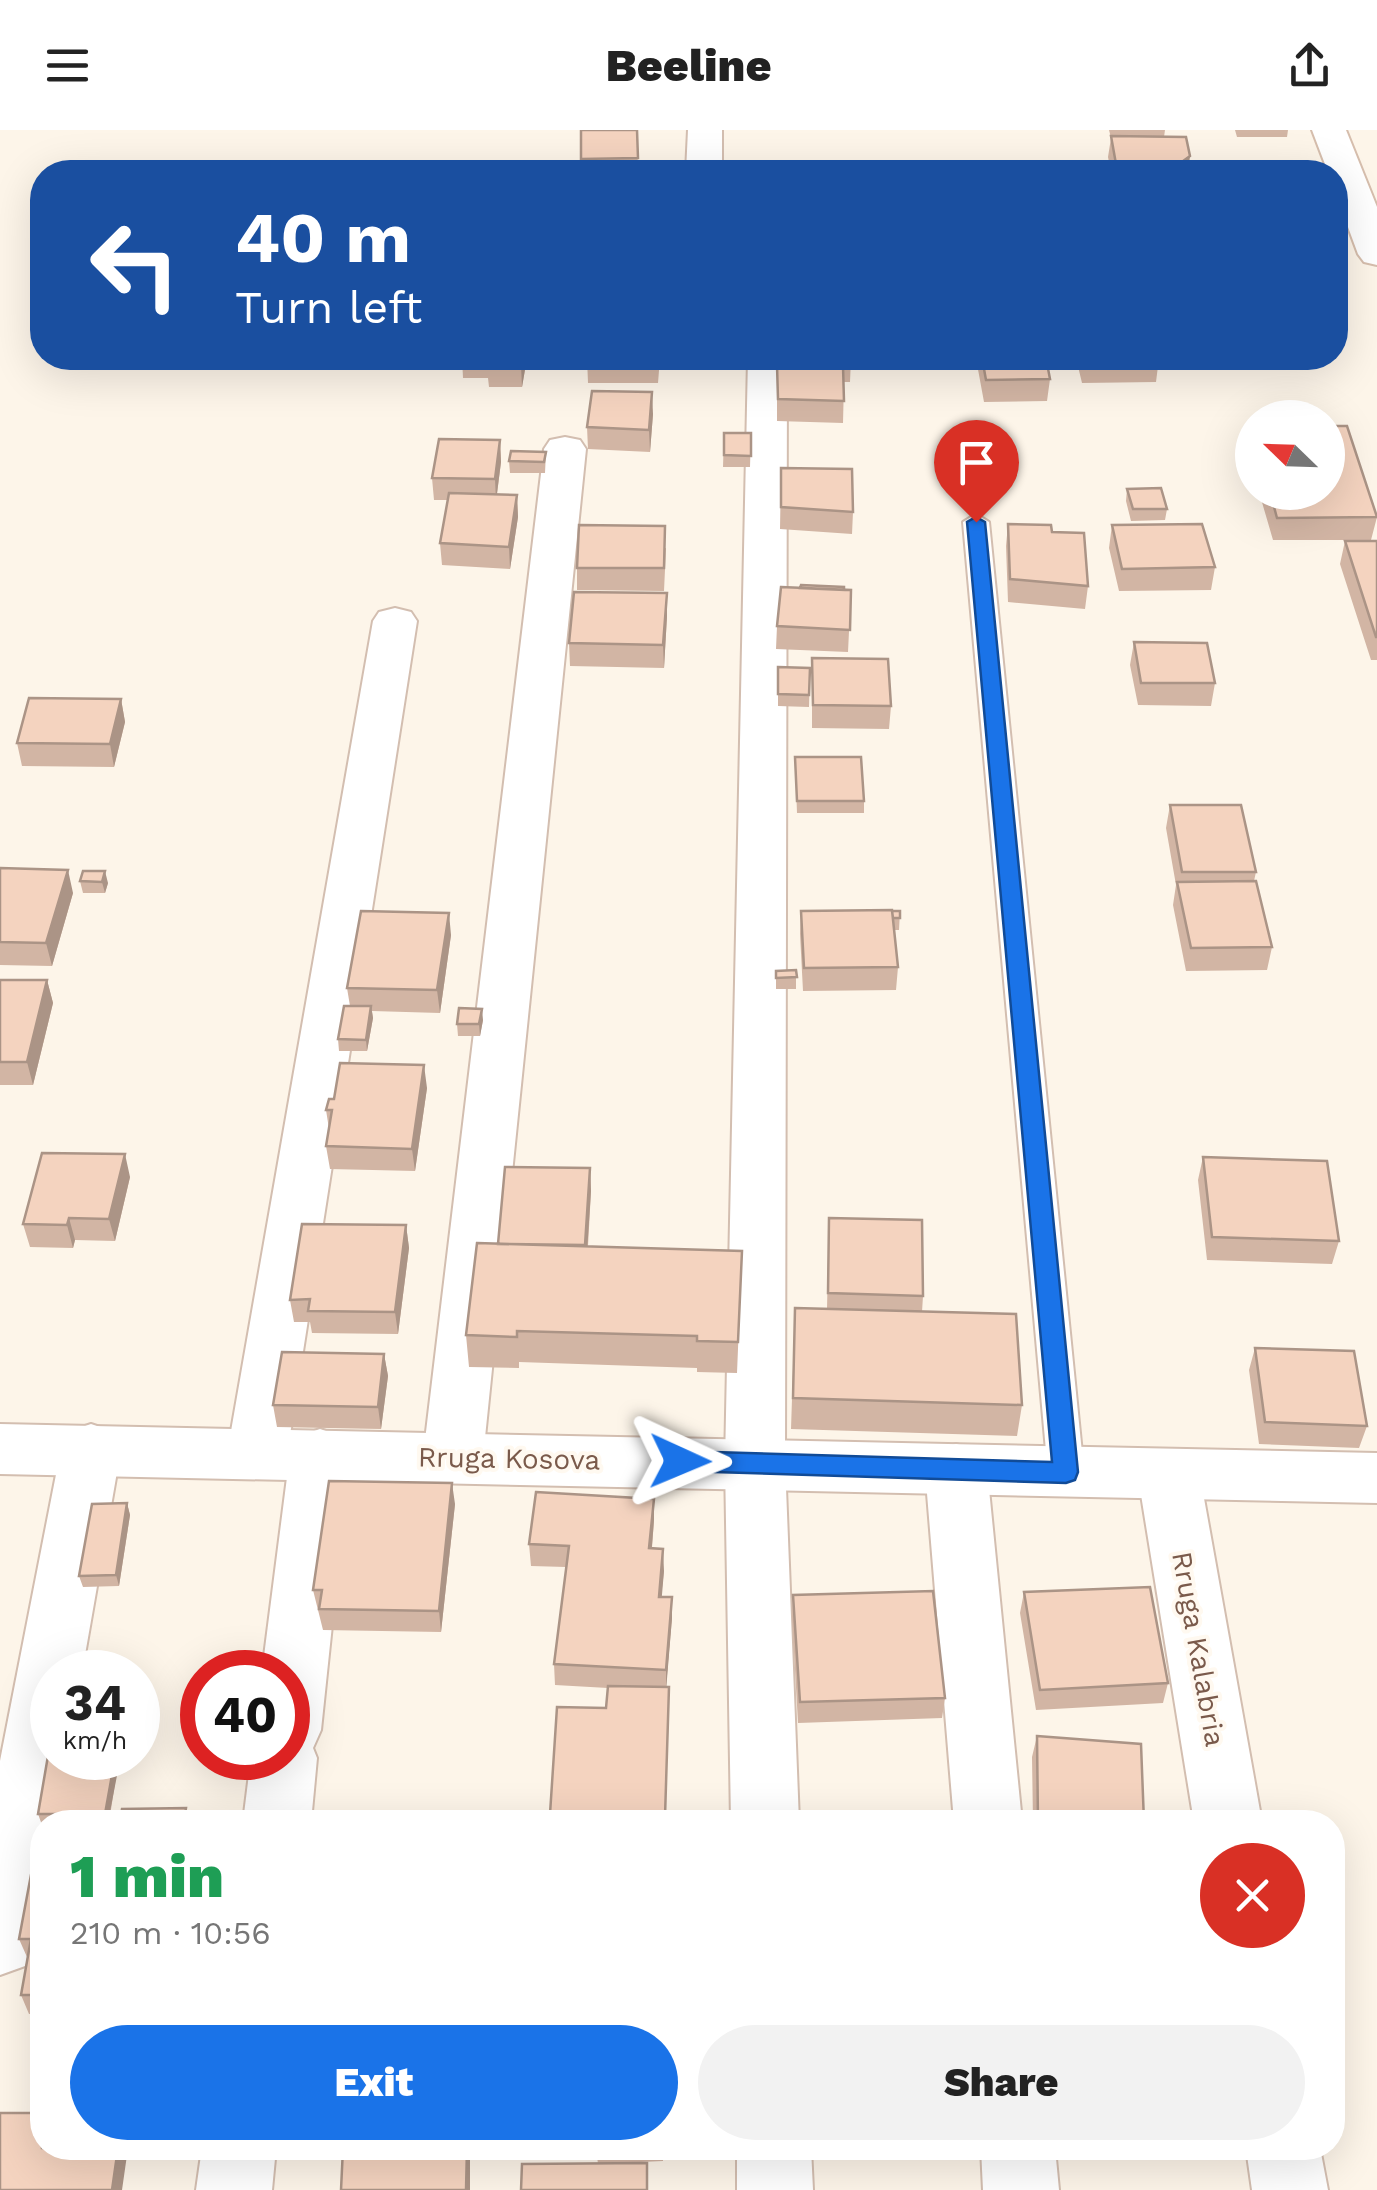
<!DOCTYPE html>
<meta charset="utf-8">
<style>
body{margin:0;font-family:"Work Sans",sans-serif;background:#f2f2f2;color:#222;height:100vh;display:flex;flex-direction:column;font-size:38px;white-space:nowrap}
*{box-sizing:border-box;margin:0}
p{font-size:32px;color:#767676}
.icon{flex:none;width:55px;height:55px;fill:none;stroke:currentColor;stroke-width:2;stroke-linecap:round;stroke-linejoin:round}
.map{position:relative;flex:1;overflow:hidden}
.drawer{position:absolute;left:30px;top:1680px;width:1315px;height:350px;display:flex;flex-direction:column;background:#fff;border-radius:40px;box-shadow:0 10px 40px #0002}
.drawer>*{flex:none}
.top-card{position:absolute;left:30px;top:30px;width:1318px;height:210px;border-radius:40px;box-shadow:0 10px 40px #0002;background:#1a4fa0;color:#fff;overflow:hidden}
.needle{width:65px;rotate:293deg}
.controls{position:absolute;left:1235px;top:270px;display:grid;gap:20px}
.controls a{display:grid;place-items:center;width:110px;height:110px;border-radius:50%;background:#fff;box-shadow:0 10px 40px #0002;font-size:50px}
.speed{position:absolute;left:30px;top:1520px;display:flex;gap:20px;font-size:50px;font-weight:700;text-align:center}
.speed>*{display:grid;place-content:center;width:130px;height:130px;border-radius:50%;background:#fff;box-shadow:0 10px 40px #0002;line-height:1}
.speed small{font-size:25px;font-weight:400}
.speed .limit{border:15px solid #d22;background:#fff;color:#111}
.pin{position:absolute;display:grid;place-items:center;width:85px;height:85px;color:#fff;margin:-102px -42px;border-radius:50% 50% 50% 0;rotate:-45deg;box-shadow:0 0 10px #0007}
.pin .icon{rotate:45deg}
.me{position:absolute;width:110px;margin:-55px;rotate:91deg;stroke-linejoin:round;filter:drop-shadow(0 0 8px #0008)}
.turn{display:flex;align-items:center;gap:35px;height:210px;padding:0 40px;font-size:45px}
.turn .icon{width:130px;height:130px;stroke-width:2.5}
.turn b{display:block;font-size:70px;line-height:85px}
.round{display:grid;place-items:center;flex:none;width:105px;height:105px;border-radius:52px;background:#f2f2f2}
.overview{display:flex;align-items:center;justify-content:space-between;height:170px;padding:0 40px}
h1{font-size:60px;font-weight:800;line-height:75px;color:#1e9e55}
.button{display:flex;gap:20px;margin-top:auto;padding:20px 40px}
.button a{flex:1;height:115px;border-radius:60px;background:#1a73e8;color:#fff;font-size:40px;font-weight:800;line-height:115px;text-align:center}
.button a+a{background:#f2f2f2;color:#222}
header{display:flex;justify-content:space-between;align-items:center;height:130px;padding:0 40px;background:#fff;font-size:45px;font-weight:800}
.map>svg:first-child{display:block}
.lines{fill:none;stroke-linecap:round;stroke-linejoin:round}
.service-casing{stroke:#d3beb0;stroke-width:4}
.minor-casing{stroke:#d3beb0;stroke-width:4}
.tertiary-casing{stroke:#d3beb0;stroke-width:4}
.secondary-casing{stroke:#d6bead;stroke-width:4}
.service{fill:#fff;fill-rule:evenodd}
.minor{fill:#fff;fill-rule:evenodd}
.tertiary{fill:#fff;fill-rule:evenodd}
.secondary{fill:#fff;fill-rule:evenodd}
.wall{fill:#d2b5a4}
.shaded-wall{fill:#ab9486}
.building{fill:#f4d3bf;stroke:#ab9486;stroke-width:2.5}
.route{fill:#1a73e8;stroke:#114b97;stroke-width:2.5}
.labels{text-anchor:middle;stroke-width:8;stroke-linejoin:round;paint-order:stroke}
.street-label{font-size:28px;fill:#7a5a4b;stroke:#fff9f0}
</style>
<header><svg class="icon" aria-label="menu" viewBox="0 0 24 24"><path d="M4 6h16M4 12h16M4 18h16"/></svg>Beeline<svg class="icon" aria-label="share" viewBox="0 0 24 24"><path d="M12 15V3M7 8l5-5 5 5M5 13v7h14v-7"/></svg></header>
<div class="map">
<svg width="1377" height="2060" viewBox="0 0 1377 2060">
<rect width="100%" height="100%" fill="#fdf5e9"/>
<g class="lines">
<!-- service casing -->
<g class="service-casing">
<path id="service" d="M976,384L989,392L1084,1343L1079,1354L1066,1358L1053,1354L1048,1343L963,392Z"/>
</g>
<!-- minor casing -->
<g class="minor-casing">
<path id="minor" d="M688,0H722V42H686Z
M748,228H787L785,1332L799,1692H731L725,1332Z
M565,307L580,310L586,319L483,1327L474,1345L453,1352L432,1345L423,1327L544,319L550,310Z
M395,478L411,482L417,491L287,1324L278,1342L257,1349L236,1342L227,1324L373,491L379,482Z
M91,1294L112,1301L121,1319L82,1542H52V1628H67L56,1692H42C42,1742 45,1789 25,1836L0,1845V1631L61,1319L70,1301Z
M320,1299L341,1306L350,1324L321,1600L313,1618L317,1628L311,1692H243L251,1628H288V1542H262L290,1324L299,1306Z
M956,1314L978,1321L987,1339L1022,1692H954L925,1339L934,1321Z
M1169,1321L1191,1328L1200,1346L1262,1692H1194L1138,1346L1147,1328Z
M202,2018H276L272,2060H196Z
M737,2018H811L813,2060H737Z
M981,2018H1055L1059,2060H983Z
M1246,2018H1320L1328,2060H1252Z"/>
</g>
<!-- tertiary casing -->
<g class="tertiary-casing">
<path id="tertiary" d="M0,1294L1377,1323V1373L0,1344Z"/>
</g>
<!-- secondary casing -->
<g class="secondary-casing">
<path id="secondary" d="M1312,0H1346L1377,77V135L1364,132L1358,124L1335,62V42H1328Z"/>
</g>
<!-- service -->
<use href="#service" class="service"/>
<!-- minor -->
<use href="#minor" class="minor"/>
<!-- tertiary -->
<use href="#tertiary" class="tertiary"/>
<!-- secondary -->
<use href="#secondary" class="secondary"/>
</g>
<!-- wall -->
<path class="wall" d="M581,0H637L638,42H581Z
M1109,0H1165L1164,7L1191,42H1111L1108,27L1111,8Z
M1235,0H1288L1287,7H1237Z
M1335,115L1340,127L1335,151Z
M462,228H527L522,257H489L488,248H463Z
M587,228H660L658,253H588Z
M783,228H851L850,252H844L843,293L777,291V235H783Z
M978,228H1046L1050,249L1047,271L984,272L977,234Z
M1076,228H1159L1156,252L1082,253Z
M653,284L650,322L588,319L587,297Z
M1251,297H1252V339L1247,319Z
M724,303H751L750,337H723Z
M500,310L501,332L497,364L517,365L518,387L510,439L442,435L440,413L448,370H434L432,348Z
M546,322L545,343H510L509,331Z
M781,338L853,382L852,404L780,399Z
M1127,359L1167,379L1165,390L1131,391L1126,371Z
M1259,362H1328L1377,387L1371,410H1273Z
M1008,394L1052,402L1088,456L1085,479L1008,472L1006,416Z
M1112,395L1215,437L1211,460L1119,461L1109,418Z
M1345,411H1377V530H1371L1340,434Z
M666,418L664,461L577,460V438Z
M844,460H851L848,522L776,519L777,496Z
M667,486L664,538L570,536L569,513Z
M1134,512L1215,553L1211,576L1138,575L1130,535Z
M812,528L891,576L889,599L812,598Z
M778,537L810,538L809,577L778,576Z
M121,569L125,592L114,637L22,636L17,613Z
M795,627L864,671V683H797Z
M1170,675L1256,742L1254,751L1272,817L1267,840L1186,841L1173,775L1176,755L1166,698Z
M0,738L73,763L52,836L0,835Z
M83,741L108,753L105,763H83L80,751Z
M801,781H900L899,800H894L898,837L896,860L803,861L800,804Z
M451,805L440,883L372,881L373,888L367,921H339L338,909L350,876L347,858Z
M796,840V859H776V841Z
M0,850H47L53,873L33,955H0Z
M483,890L480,906H458L457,894Z
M427,958L415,1041L330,1039L326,1016L329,999L326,980L334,969Z
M1203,1027L1339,1111L1332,1134L1207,1130L1198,1050Z
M590,1038L591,1061L588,1116L742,1121L737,1243L697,1242V1238L519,1232V1238L469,1237L466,1205Z
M130,1047L115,1111L75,1110L73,1118L30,1117L23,1094Z
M829,1088L923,1166L922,1182L1022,1275L1017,1306L791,1299L795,1178L827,1179Z
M406,1095L409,1118L398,1204L312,1203L310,1192H294L290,1170Z
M1255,1218L1367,1296L1359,1318L1259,1314L1249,1240Z
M384,1224L388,1246L381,1299L277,1297L273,1275Z
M127,1373L130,1385L119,1456L83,1457L79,1446Z
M455,1374L441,1502L323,1500L313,1460Z
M654,1390L652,1418L664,1441L661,1467L672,1488L666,1557L669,1578L665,1692H550V1684L606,1578L608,1558L555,1555L554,1534L566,1437L531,1436L529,1414Z
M1024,1462L1168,1553L1163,1573L1036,1580L1020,1483Z
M793,1465L945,1568L942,1588L798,1593L792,1486Z
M1037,1606L1144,1692H1033L1032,1627Z
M52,1628H119L109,1692H42V1695L38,1684Z
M42,1702V1884H29L21,1865L27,1827L19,1809Z
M596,2018H663V2031L598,2034Z"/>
<!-- shaded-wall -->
<path class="shaded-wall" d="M1190,26L1188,42H1178L1179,34Z
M522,228H527L522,257L521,235Z
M652,262L653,284L650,322L649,300Z
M500,310L501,332L496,371L495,349Z
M517,365L518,387L510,439L509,417Z
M667,463V486L664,538L663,515Z
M121,569L125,592L114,637L110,614Z
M68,740L73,763L52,836L46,813Z
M105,741L108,753L105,763L102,752Z
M449,783L451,805L440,883L437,860Z
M47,850L53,873L33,955L27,932Z
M371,876L373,888L367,921L366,910Z
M482,879L483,890L480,906L479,894Z
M424,935L427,958L415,1041L412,1019Z
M125,1024L130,1047L115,1111L109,1089Z
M590,1038L591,1061L586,1138L585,1115Z
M69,1088L75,1110L73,1118L67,1095Z
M406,1095L409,1118L398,1204L395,1182Z
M384,1224L388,1246L381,1299L378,1277Z
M452,1353L455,1374L441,1502L439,1481Z
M654,1369V1390L650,1440L649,1418Z
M127,1373L130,1385L119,1456L116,1445Z
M663,1419L664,1441L660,1488L659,1467Z
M672,1467V1488L666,1561V1540Z
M115,1628H119L120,1630L108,1692L105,1684Z
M186,1678L191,1692H184Z
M118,2018H128L122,2060H112Z
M467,2018H470V2060H466Z"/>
<!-- building -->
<path class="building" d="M581,0H637L638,28L581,29Z
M1111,6L1186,7L1190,26L1179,34H1116Z
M1190,38L1191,42H1154L1153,39Z
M1282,39H1309L1310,42H1283Z
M488,228H522L521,235H487Z
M587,228H658V231H587Z
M784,228H851V230L784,229Z
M982,228H1046L1050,249L986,250Z
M1084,228H1159V230L1085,231Z
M777,235L843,236L844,271L778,269Z
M592,261L652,262L649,300L587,297Z
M1328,296H1347L1377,387L1277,388L1270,362H1328Z
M724,303H751V326L724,325Z
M439,309L500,310L495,349L432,348Z
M511,321L546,322L544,332L509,331Z
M781,338L852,339L853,382L781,377Z
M1161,358L1167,379H1133L1127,359Z
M449,363L517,365L509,417L440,413Z
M1008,394L1051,395L1052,402L1084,403L1088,456L1010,449Z
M1202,394L1215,437L1122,439L1112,395Z
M579,395L665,396L664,438H577Z
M1345,411H1377V507H1376Z
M801,455L844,457V460L800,458Z
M781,457L851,460L850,500L777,496Z
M574,462L667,463L663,515L569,513Z
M1134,512L1207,513L1215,553H1141Z
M812,528L888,529L891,576L813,575Z
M778,537L810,538L809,565L778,564Z
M29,568L121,569L110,614L17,613Z
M795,627H861L864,671H797Z
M1170,675H1241L1256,742H1182Z
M0,738L68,740L46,813L0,812Z
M83,741H105L102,752L80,751Z
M1256,751L1272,817L1191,818L1177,752Z
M892,780L898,837L804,838L801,781Z
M361,781L449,783L437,860L347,858Z
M892,781H900V788H893Z
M796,840L797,847L776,848V841Z
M0,850H47L27,932H0Z
M344,876H371L366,910L338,909Z
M459,878L482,879L479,894H457Z
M340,933L424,935L412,1019L326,1016L332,980H326L329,969H334Z
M42,1023L125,1024L109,1089L69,1088L67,1095L23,1094Z
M1203,1027L1327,1031L1339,1111L1212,1107Z
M505,1037L590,1038L585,1115L498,1114Z
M829,1088L922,1090L923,1166L828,1163Z
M302,1094L406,1095L395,1182L308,1181L310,1169L290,1170Z
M477,1113L742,1121L738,1212L697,1211V1206L517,1201V1207L466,1205Z
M795,1178L1016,1184L1022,1275L793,1268Z
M1255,1218L1354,1221L1367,1296L1265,1292Z
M282,1222L384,1224L378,1277L273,1275Z
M329,1351L452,1353L439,1481L319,1479L322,1460H313Z
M536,1362L654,1369L649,1418L663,1419L659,1467H672L666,1540L554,1534L569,1416L529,1414Z
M127,1373L116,1445L79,1446L92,1374Z
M1150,1457L1168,1553L1040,1560L1024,1462Z
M933,1461L945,1568L800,1572L793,1465Z
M608,1556L669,1557L665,1687L550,1684L557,1577L606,1578Z
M1037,1606L1141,1614L1144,1692H1038Z
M49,1620H52V1628H115L105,1684H38Z
M186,1678L184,1692H120L122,1679Z
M39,1702H42V1865H21L31,1809H19Z
M34,1964H42V2018H118L112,2060H0V1983H31Z
M343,2018H467L466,2060H341Z
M647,2033V2060H521L522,2034Z"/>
<!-- route -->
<path class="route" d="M976,387L985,392L1078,1342L1075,1350L1066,1353L680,1341L671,1338L667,1331L671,1324L680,1321L1052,1332L967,392Z"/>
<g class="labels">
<!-- street labels -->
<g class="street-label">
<text transform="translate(509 1328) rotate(1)" y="10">Rruga Kosova</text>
<text transform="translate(1199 1519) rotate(80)" y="10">Rruga Kalabria</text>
</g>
</g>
</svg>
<div class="controls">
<a><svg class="needle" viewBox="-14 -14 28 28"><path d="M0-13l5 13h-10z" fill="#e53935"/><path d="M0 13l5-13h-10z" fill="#767676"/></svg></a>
</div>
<div class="speed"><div>34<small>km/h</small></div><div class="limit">40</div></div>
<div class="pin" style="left:976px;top:392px;background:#d93025"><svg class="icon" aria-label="arrive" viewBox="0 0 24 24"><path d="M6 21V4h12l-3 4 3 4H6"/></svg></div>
<svg class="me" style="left:680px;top:1331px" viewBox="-20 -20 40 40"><path d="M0-17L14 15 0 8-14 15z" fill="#1a73e8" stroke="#fff" stroke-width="4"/></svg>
<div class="top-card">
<div class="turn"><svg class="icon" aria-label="left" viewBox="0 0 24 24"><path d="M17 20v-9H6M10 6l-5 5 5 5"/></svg><div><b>40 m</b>Turn left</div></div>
</div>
<section class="drawer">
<div class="overview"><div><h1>1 min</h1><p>210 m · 10:56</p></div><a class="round" style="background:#d93025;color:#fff"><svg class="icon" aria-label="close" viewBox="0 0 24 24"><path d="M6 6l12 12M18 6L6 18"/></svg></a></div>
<div class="button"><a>Exit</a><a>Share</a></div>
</section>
</div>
